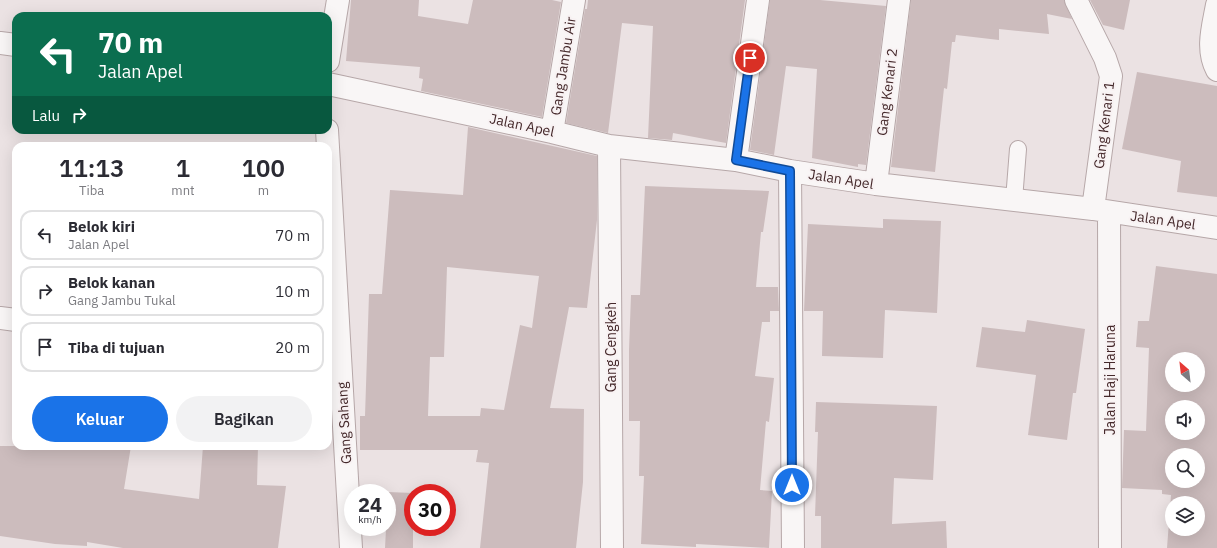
<!DOCTYPE html>
<html lang="id">
<style>
body{margin:0;font-family:"IBM Plex Sans",sans-serif;background:#f2f2f3;color:#2b2b33;height:100vh;display:flex;flex-direction:column;font-size:15px;white-space:nowrap}
*{box-sizing:border-box;margin:0}
p{font-size:13px;color:#7c7c81}
.icon{flex:none;width:22px;height:22px;fill:none;stroke:currentColor;stroke-width:2;stroke-linecap:round;stroke-linejoin:round}
.map{position:relative;flex:1;overflow:hidden}
.panel{position:absolute;left:12px;top:142px;width:320px;height:308px;display:flex;flex-direction:column;background:#fff;border-radius:12px;box-shadow:0 4px 16px #0002}
.panel>*{flex:none}
.banner{position:absolute;left:12px;top:12px;width:320px;height:122px;border-radius:12px;box-shadow:0 4px 16px #0002;background:#0b6e4f;color:#fff;overflow:hidden}
.needle{width:26px;rotate:332deg}
.fabs{position:absolute;left:1165px;top:352px;display:grid;gap:8px}
.fabs a{display:grid;place-items:center;width:40px;height:40px;border-radius:50%;background:#fff;box-shadow:0 4px 16px #0002;font-size:20px}
.speed{position:absolute;left:344px;top:484px;display:flex;gap:8px;font-size:20px;font-weight:700;text-align:center}
.speed>*{display:grid;place-content:center;width:52px;height:52px;border-radius:50%;background:#fff;box-shadow:0 4px 16px #0002;line-height:1}
.speed small{font-size:10px;font-weight:400}
.speed .limit{border:6px solid #d22;background:#fff;color:#111}
.pin{position:absolute;display:grid;place-items:center;width:34px;height:34px;color:#fff;margin:-17px;border:2px solid #fff;border-radius:50%;box-shadow:0 1px 4px #0007}
.me{position:absolute;width:44px;margin:-22px;rotate:0deg;stroke-linejoin:round;filter:drop-shadow(0 0 3px #0008)}
.turn{display:flex;align-items:center;gap:14px;height:84px;padding:0 20px;font-size:18px}
.turn .icon{width:52px;height:52px;stroke-width:2.5}
.turn b{display:block;font-size:28px;line-height:34px}
.then{display:flex;align-items:center;height:38px;padding:0 20px;background:#0003;gap:8px;font-size:15px}
.eta{display:flex;justify-content:space-evenly;align-items:center;height:68px;text-align:center}
.eta b{font-size:24px;font-weight:600;line-height:28px}
.cta{display:flex;gap:8px;margin-top:auto;padding:8px 20px}
.cta a{flex:1;height:46px;border-radius:24px;background:#1a73e8;color:#fff;font-size:16px;font-weight:600;line-height:46px;text-align:center}
.cta a+a{background:#f2f2f3;color:#2b2b33}
ul{padding:0;list-style:none}
li{display:flex;align-items:center;gap:12px;height:50px;margin:0 8px 6px;padding:0 12px;border:2px solid #e1e1e2;border-radius:12px}
li div{flex:1}
li b{display:block;font-size:15px}
li em{font-style:normal}
.map>svg:first-child{display:block}
.building{fill:#ccbcbd;fill-rule:evenodd}
.lines{fill:none;stroke-linecap:round;stroke-linejoin:round}
.lane-casing{stroke:#b6a7a8;stroke-width:18}
.street-casing{stroke:#b6a7a8;stroke-width:24}
.lane{stroke:#f9f6f6;stroke-width:16}
.street{stroke:#f9f6f6;stroke-width:22}
.route-casing{stroke:#114b97;stroke-width:10}
.route{stroke:#1a73e8;stroke-width:7}
.labels{text-anchor:middle;stroke-width:4;stroke-linejoin:round;paint-order:stroke}
.street-label{font-size:14px;fill:#45292b;stroke:#f8f2f3}
</style>
<div class="map">
<svg width="1217" height="548" viewBox="0 0 1217 548">
<rect width="100%" height="100%" fill="#ebe2e3"/>
<!-- building -->
<path class="building" d="M351,0H419L418,16L468,24L473,0H552L561,2L542,117L421,91L423,79L419,78L420,67L346,61Z
M588,0H745L726,143L673,133L672,140L648,138L653,26L622,23L608,133L566,123L585,9H587Z
M770,0H820L886,6L866,165L858,164V167L812,158L817,69L786,66L774,155L750,150Z
M911,0H1064L1072,19L1047,14L1049,34L999,29V40L956,35L955,42H952L947,89L944,88L935,172L891,167Z
M1090,0H1130L1124,30L1103,25Z
M1137,72L1217,86V197L1177,192L1181,161L1122,149Z
M468,127L597,156V220L587,308L569,307L550,408L584,409L583,482L576,548H480L489,463L476,462L478,450H360V416H365L369,294H382L390,190L463,195ZM447,267L539,276L532,328L520,325L504,410L481,408L480,416H428L430,357H444Z
M645,186L769,191L763,232H761L756,287H778L779,311H770V322H762L755,376L774,378L769,422L766,421L760,490L772,491L769,548L696,544V547L641,544L644,476H639L640,421H629V350L631,295H640Z
M883,219L941,221L937,313L885,310L883,358L822,356L823,311H804L808,224L883,228Z
M1156,266L1217,274V548H1167L1171,495L1162,494V490L1122,488L1124,430L1146,431L1149,348L1136,347L1138,321H1149ZM1172,359H1198V385H1172ZM1172,407H1198V433H1172ZM1172,455H1198V481H1172ZM1172,503H1198V529H1172Z
M1027,320L1085,329L1076,393H1073L1067,440L1028,435L1036,375L976,367L982,327L1025,332Z
M816,402L937,406L933,480L894,478L892,524L946,521L947,548H821V516H815L818,432H815Z
M0,446H131L124,489L199,499L203,446H258L257,485L286,486L278,548H123L87,542V546L55,544L0,536Z
M388,492L413,493V548H385Z"/>
<g class="lines">
<!-- lane casing -->
<g class="lane-casing">
<path id="lane" d="M1014,200L1018,149"/>
</g>
<!-- street casing -->
<g class="street-casing">
<path id="street" d="M1076,0L1105,58L1111,76L1093,209
M1217,5C1213,27 1206,49 1217,70
M0,43L16,45
M328,61L338,0
M328,84L552,132L609,146L736,160L790,171L876,184L1093,209L1217,228
M327,130L351,548
M552,132L574,0
M609,146L612,548
M736,160L758,0
M790,171L793,548
M876,184L899,0
M1109,213L1110,548
M0,318L16,320"/>
</g>
<!-- lane -->
<use href="#lane" class="lane"/>
<!-- street -->
<use href="#street" class="street"/>
</g>
<g class="lines">
<!-- route casing -->
<g class="route-casing">
<path id="route" d="M750,58L736,160L790,171L792,485"/>
</g>
<!-- route -->
<use href="#route" class="route"/>
</g>
<g class="labels">
<!-- street labels -->
<g class="street-label">
<text transform="translate(563 66) rotate(-81)" y="5">Gang Jambu Air</text>
<text transform="translate(887 92) rotate(-83)" y="5">Gang Kenari 2</text>
<text transform="translate(522 125) rotate(12)" y="5">Jalan Apel</text>
<text transform="translate(1104 125) rotate(-83)" y="5">Gang Kenari 1</text>
<text transform="translate(841 179) rotate(9)" y="5">Jalan Apel</text>
<text transform="translate(1163 220) rotate(8)" y="5">Jalan Apel</text>
<text transform="translate(611 347) rotate(-90)" y="5">Gang Cengkeh</text>
<text transform="translate(1110 380) rotate(-90)" y="5">Jalan Haji Haruna</text>
<text transform="translate(344 423) rotate(-93)" y="5">Gang Sahang</text>
</g>
</g>
</svg>
<div class="fabs">
<a><svg class="needle" viewBox="-14 -14 28 28"><path d="M0-13l5 13h-10z" fill="#e53935"/><path d="M0 13l5-13h-10z" fill="#7c7c81"/></svg></a>
<a><svg class="icon" aria-label="sound" viewBox="0 0 24 24"><path d="M4 9h4l5-4v14l-5-4H4zM17 9q2 3 0 6"/></svg></a>
<a><svg class="icon" aria-label="search" viewBox="0 0 24 24"><circle cx="10" cy="10" r="6"/><path d="M15 15l6 6"/></svg></a>
<a><svg class="icon" aria-label="layers" viewBox="0 0 24 24"><path d="M12 4l9 5-9 5-9-5zM3 14l9 5 9-5"/></svg></a>
</div>
<div class="speed"><div>24<small>km/h</small></div><div class="limit">30</div></div>
<div class="pin" style="left:750px;top:58px;background:#d93025"><svg class="icon" aria-label="arrive" viewBox="0 0 24 24"><path d="M6 21V4h12l-3 4 3 4H6"/></svg></div>
<svg class="me" style="left:792px;top:485px" viewBox="-20 -20 40 40"><circle r="17" fill="#1a73e8" stroke="#fff" stroke-width="3"/><path d="M0-11L8 9 0 5-8 9z" fill="#fff"/></svg>
<div class="banner">
<div class="turn"><svg class="icon" aria-label="left" viewBox="0 0 24 24"><path d="M17 20v-9H6M10 6l-5 5 5 5"/></svg><div><b>70 m</b>Jalan Apel</div></div>
<div class="then">Lalu<svg class="icon" aria-label="right" viewBox="0 0 24 24"><path d="M7 20v-9h11M14 6l5 5-5 5"/></svg></div>
</div>
<section class="panel">
<div class="eta">
<div><b>11:13</b><p>Tiba</p></div>
<div><b>1</b><p>mnt</p></div>
<div><b>100</b><p>m</p></div>
</div>
<ul>
<li><svg class="icon" aria-label="left" viewBox="0 0 24 24"><path d="M17 20v-9H6M10 6l-5 5 5 5"/></svg><div><b>Belok kiri</b><p>Jalan Apel</p></div><em>70 m</em></li>
<li><svg class="icon" aria-label="right" viewBox="0 0 24 24"><path d="M7 20v-9h11M14 6l5 5-5 5"/></svg><div><b>Belok kanan</b><p>Gang Jambu Tukal</p></div><em>10 m</em></li>
<li><svg class="icon" aria-label="arrive" viewBox="0 0 24 24"><path d="M6 21V4h12l-3 4 3 4H6"/></svg><div><b>Tiba di tujuan</b></div><em>20 m</em></li>
</ul>
<div class="cta"><a>Keluar</a><a>Bagikan</a></div>
</section>
</div>
